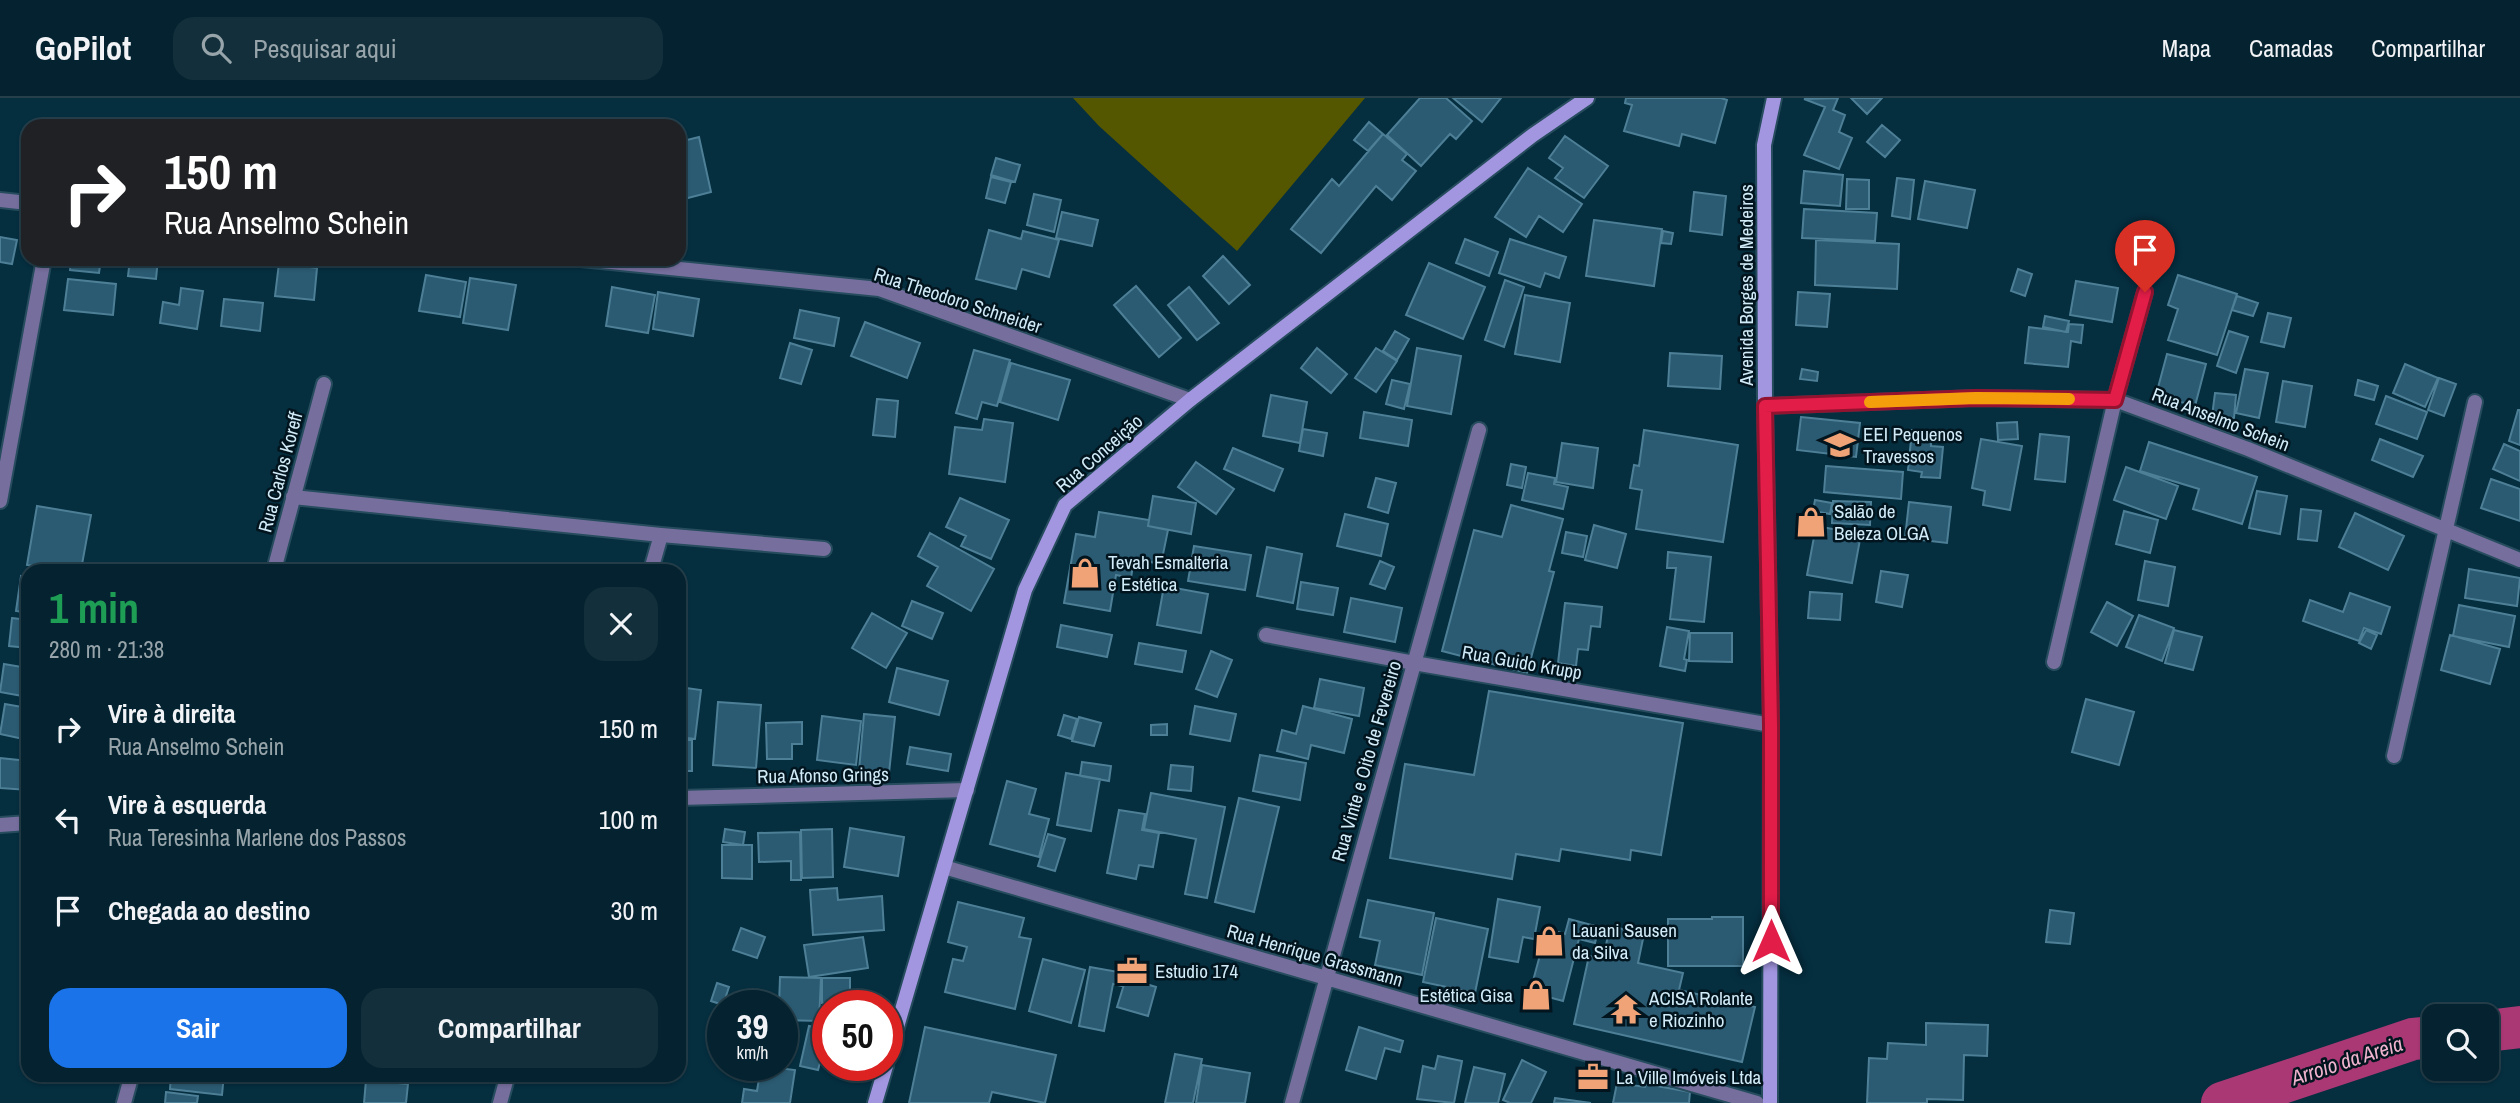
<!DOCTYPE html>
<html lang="pt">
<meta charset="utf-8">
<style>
body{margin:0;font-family:"Archivo Narrow",sans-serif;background:#122f3b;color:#f1f3f6;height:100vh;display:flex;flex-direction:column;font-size:26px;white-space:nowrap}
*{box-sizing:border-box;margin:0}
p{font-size:23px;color:#97a4aa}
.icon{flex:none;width:38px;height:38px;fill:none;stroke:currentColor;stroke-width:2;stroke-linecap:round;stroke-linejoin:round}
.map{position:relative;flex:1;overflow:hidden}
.details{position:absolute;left:21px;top:466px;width:665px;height:518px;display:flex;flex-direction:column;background:#04222f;border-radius:21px;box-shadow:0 2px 5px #0004,0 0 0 2px #253f4b}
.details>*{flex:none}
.guide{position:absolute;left:21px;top:21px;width:665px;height:147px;border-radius:21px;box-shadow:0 2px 5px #0004,0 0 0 2px #253f4b;background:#202124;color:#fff;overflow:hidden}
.controls{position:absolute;left:2422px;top:906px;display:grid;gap:14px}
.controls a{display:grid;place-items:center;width:77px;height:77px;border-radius:14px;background:#04222f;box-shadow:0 2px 5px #0004,0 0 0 2px #253f4b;font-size:35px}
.speed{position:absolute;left:707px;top:892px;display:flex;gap:14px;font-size:35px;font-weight:700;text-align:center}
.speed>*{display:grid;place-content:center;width:91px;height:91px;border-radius:50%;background:#04222f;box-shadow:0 2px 5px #0004,0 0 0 2px #253f4b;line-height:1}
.speed small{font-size:18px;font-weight:400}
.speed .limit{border:10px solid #d22;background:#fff;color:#111}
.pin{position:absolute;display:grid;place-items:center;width:60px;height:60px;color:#fff;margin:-72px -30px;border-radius:50% 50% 50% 0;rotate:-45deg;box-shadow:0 0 7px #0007}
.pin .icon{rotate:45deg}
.me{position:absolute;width:77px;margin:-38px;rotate:0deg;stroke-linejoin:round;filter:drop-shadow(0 0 5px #0008)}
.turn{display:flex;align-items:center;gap:24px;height:147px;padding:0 28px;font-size:32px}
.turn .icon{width:91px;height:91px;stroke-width:2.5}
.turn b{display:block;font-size:49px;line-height:60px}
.round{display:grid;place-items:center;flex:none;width:74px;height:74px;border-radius:21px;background:#122f3b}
.overview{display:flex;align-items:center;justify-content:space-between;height:119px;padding:0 28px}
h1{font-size:42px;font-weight:700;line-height:52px;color:#1e9e55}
.button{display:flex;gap:14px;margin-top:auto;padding:14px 28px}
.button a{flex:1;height:80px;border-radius:21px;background:#1a73e8;color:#fff;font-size:28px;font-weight:700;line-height:80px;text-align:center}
.button a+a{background:#122f3b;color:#f1f3f6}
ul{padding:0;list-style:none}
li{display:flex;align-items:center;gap:21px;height:91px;padding:0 28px}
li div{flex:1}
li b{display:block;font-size:26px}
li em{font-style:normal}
header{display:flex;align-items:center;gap:42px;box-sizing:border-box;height:98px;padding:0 35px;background:#04222f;border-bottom:2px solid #253f4b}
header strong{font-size:33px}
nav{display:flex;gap:38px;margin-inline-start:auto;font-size:24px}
.search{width:490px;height:63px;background:#122f3b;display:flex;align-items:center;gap:18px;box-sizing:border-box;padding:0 24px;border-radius:21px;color:#97a4aa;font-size:26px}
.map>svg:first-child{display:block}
.green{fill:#555700}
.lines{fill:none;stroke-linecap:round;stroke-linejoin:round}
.river{stroke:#aa3875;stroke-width:42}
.building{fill:#2b5b72;stroke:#4d7f97;stroke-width:2}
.minor-casing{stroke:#264c5d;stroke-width:18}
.secondary-casing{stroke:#264c5d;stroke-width:18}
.minor{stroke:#766f9e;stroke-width:14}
.secondary{stroke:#a296e1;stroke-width:14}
.route-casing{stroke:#92132f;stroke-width:18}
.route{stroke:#e11d48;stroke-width:12}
.slow{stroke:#f59e0b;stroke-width:12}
.labels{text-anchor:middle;stroke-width:5;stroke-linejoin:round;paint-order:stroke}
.street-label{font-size:19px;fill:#d1ebf8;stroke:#02151e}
.poi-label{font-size:19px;fill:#d1ebf8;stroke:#02151e;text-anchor:start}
.water-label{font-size:21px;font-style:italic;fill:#efb3cd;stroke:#02151e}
</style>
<header>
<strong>GoPilot</strong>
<div class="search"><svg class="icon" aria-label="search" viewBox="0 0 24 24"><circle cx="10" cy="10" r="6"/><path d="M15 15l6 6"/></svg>Pesquisar aqui</div>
<nav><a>Mapa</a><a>Camadas</a><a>Compartilhar</a></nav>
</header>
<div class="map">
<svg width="2520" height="1005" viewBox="0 0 2520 1005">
<rect width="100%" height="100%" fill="#052e3f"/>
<!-- green -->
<path class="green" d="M1073,0H1365L1237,153L1099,28Z"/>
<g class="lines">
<!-- river -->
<path class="river" d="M2487,933L2520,929
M2222,1005L2413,941L2434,939"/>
</g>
<!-- building -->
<path class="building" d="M1420,0H1446L1472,23L1456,41L1450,36L1421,68L1387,37Z
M1453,0H1501L1482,24Z
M1626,0H1721L1727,2L1715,45L1682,36L1679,48L1624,33L1632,7L1625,5Z
M1838,0L1833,12L1845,17L1839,34L1852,40L1839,71L1804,57L1825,9L1804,1Z
M1851,0H1882L1867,16Z
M1369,24L1383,36L1368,53L1354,42Z
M1882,27L1900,42L1885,59L1867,44Z
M1383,36L1407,56L1402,62L1416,73L1392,102L1376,88L1321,155L1291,131L1332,81L1339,88Z
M1565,38L1608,68L1584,100L1555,80L1563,70L1549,60Z
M699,39L711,94L684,101L679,78V44Z
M996,60L1020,67L1015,84L991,77Z
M1528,70L1582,106L1563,134L1539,118L1526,139L1495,119Z
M1804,73L1843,77L1840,108L1801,105Z
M991,79L1011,84L1005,105L986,100Z
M1897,80L1914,82L1910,121L1892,118Z
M1847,81L1869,82V111H1846Z
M1925,83L1975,92L1967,130L1918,121Z
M1694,94L1726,98L1722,137L1690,133Z
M1034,96L1061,102L1054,134L1027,127Z
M1804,111L1877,115L1875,143L1802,140Z
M1062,114L1098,122L1092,148L1056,140Z
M1594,122L1662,131L1654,188L1586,178Z
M989,132L1021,141L1023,133L1059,142L1049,179L1022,171L1016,191L976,181Z
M1663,133L1673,135L1671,146L1661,145Z
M0,139L17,142L12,166L0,164Z
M1465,141L1498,154L1489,178L1456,165Z
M1510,141L1566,159L1559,180L1545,175L1540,189L1499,175Z
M1816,142L1899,146L1897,191L1815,187Z
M1223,158L1250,187L1229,206L1203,178Z
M71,161H101L99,175L70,172Z
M130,161H158L156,181L128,178Z
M279,165L317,170L314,202L275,198Z
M1429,165L1485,189L1463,241L1406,217Z
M2018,171L2032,176L2025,198L2011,193Z
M426,177L466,184L460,219L419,213Z
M2178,177L2237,196L2217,257L2168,242L2178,211L2168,207Z
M470,180L516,187L508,232L463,225Z
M68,181L116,186L113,217L64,212Z
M1505,182L1524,189L1504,249L1485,242Z
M2076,183L2118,190L2112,224L2070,217Z
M1136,188L1181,240L1159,259L1114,207Z
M612,189L655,197L648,235L606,228Z
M1189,189L1219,225L1197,242L1168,207Z
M181,190L203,193L197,231L160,225L163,204L179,207Z
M658,194L699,201L693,238L653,231Z
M1798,194L1830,196L1827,229L1796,227Z
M1525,197L1570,205L1560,264L1515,256Z
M2237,198L2258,205L2253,218L2232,212Z
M224,201L263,205L260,233L221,228Z
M800,212L839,220L834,248L794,240Z
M2268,215L2291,220L2284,249L2261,244Z
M2045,218L2069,223L2066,234L2043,229Z
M865,224L920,245L907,280L851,258Z
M2069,226L2083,227L2081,245L2071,243L2068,269L2025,265L2029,229L2068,234Z
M1395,233L1409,241L1397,262L1383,253Z
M2229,233L2248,239L2236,275L2217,268Z
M790,245L812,252L801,286L780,280Z
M1317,250L1347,276L1331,295L1301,270Z
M1376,250L1397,263L1376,294L1355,280Z
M1417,250L1461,258L1451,316L1407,308Z
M974,252L1010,262L997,308L982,304L977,321L956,315Z
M1670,255L1722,258L1720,291L1668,288Z
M2167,256L2206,266L2195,308L2156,297Z
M1011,265L1070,282L1058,322L1000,304Z
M2405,266L2438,280L2425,309L2393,295Z
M1802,271L1818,274L1817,283L1800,281Z
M2245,271L2268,275L2259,320L2236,315Z
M2439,280L2456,286L2444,318L2428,312Z
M1392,282L1410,286L1404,311L1386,306Z
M2358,282L2378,288L2374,302L2355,297Z
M2283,283L2312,288L2305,329L2276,324Z
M2215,295L2236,297L2234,320L2212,318Z
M1271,297L1307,304L1300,345L1263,338Z
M2386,298L2427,314L2417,341L2376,326Z
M877,301L898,303L895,339L873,337Z
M2518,312H2520V347L2509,343Z
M1364,314L1412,322L1408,348L1360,340Z
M1801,319L1860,325L1856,359L1797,352Z
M984,321L1013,325L1005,384L949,376L955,329L982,332Z
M2017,324L2018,341L1998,342L1997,325Z
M1303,331L1327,335L1323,358L1299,353Z
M1644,332L1738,347L1723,444L1636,431L1642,392L1630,390L1634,367L1639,368Z
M1912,332L1932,334L1931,348L1943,349L1940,380L1921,379L1922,374L1908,372Z
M2040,336L2069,339L2065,384L2035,381Z
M1981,341L2022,348L2010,412L1983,407L1985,393L1972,390Z
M2380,341L2423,358L2413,379L2372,362Z
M2149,344L2257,379L2242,426L2193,411L2199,391L2140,373Z
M1562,345L1598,350L1593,390L1556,384Z
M2504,346L2520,353V383L2493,371Z
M1233,350L1283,371L1274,393L1224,371Z
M1196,364L1234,391L1216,416L1178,389Z
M1511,366L1526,369L1522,390L1507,387Z
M1826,368L1903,374L1901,401L1824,394Z
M2126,369L2178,388L2166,421L2114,402Z
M1528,375L1555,380L1554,386L1568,389L1563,411L1522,402Z
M1376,380L1396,385L1388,415L1368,409Z
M2491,381L2520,391V423L2481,410Z
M2257,393L2287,398L2280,436L2249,430Z
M1153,398L1196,405L1191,436L1148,428Z
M960,400L1009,422L991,461L961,448L966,438L946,429Z
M1815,402L1832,405L1830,416L1813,413Z
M1833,403L1871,404L1870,427L1832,425Z
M1909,404L1951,409L1947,445L1905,440Z
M1511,407L1563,421L1549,473L1554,474L1527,575L1442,553L1474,432L1502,439Z
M37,408L91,417L81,472H61L27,467Z
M2301,411L2321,413L2317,443L2298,441Z
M2124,413L2158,422L2150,455L2116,446Z
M1099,414L1149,422L1148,428L1168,432L1161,466L1134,461L1131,480L1116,477L1110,513L1064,505L1076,436L1095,439Z
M2355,415L2404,438L2388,472L2339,449Z
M1345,416L1388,426L1381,458L1337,448Z
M1594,427L1626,436L1617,470L1585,462Z
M1816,428L1861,436L1852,485L1807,477Z
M1566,434L1587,438L1583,459L1562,455Z
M930,435L994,471L971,513L927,488L938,469L918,458Z
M1194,448L1251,457L1245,492L1188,483Z
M1267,449L1302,456L1293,505L1257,498Z
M1668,454L1711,459L1704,524L1670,521L1676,470H1667Z
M1380,463L1394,469L1385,491L1370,486Z
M2145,463L2175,469L2168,508L2138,502Z
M2469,471L2520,480L2517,508L2465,500Z
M1881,473L1908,477L1902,509L1876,504Z
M21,478L28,480V515L16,513Z
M1301,484L1338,490L1333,517L1297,511Z
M1164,488L1208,496L1201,535L1157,527Z
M1810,494L1842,496L1840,522L1808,520Z
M2350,495L2390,509L2381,536L2364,530L2359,543L2303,523L2310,502L2343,514Z
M1351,500L1402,510L1395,544L1344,534Z
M912,503L943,515L932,541L902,528Z
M2107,504L2133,518L2117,548L2091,534Z
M1565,505L1602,509L1600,529L1591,528L1588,552L1578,551L1576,568L1558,565Z
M2459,507L2515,518L2509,549L2453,538Z
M872,515L907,535L886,570L852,550Z
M2139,517L2174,530L2162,563L2126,549Z
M12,520L28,522V550L9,548Z
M1061,527L1112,537L1107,559L1057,549Z
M1667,529L1689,533L1684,561L1687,562L1685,573L1660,568Z
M2174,532L2202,539L2193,572L2165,565Z
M2366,532L2377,537L2371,551L2359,545Z
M1690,535H1732V564L1689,563Z
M2450,537L2500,551L2490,586L2441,572Z
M1139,545L1186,553L1182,574L1135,566Z
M1211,553L1232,562L1217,599L1196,591Z
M4,566L28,570V599L0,594Z
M897,570L948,583L939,617L889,604Z
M1320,581L1364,590L1359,618L1314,610Z
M679,589L701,592L695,641L679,639Z
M1489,593L1683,625L1661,757L1631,752L1630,762L1561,751L1559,763L1516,756L1512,781L1390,760L1405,666L1474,677Z
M2086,601L2134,614L2119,667L2072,654Z
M718,604L761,607L756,670L713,667Z
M5,606L28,610V642L0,636Z
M1195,608L1236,616L1230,643L1190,636Z
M1303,608L1352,621L1344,655L1311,647L1308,661L1277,653L1282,632L1296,636Z
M864,616L895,619L889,675L859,672Z
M1064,617L1077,621L1071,641L1058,637Z
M822,618L861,623L856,667L817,662Z
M1079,619L1101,625L1094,648L1072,643Z
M802,624V646H792V661H767L766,625Z
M1167,626V637H1151V627Z
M679,642H692V673H679Z
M910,649L951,656L948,673L907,666Z
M1260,657L1306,665L1300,702L1253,693Z
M0,660L28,663V692L0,690Z
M1082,664L1111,668L1109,683L1080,678Z
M1171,667L1193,669L1191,693L1168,691Z
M1066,675L1100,681L1091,733L1057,727Z
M1007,683L1036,691L1029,716L1049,721L1039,759L990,746Z
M1151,695L1225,709L1207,800L1185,796L1196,741L1144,731Z
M1239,700L1279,709L1254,814L1215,804Z
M1119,712L1145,716L1142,732L1159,735L1153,769L1139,767L1136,781L1107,775Z
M850,730L904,739L898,778L844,769Z
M725,731L745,734L743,747L723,744Z
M832,731L833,779L802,780L801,732Z
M800,734L801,782H791V763L759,764L758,735Z
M1048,736L1065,741L1055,773L1038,768Z
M722,747H752V781L722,780Z
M837,790L838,802L882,798L884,832L813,837L810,792Z
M1498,801L1540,809L1534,841L1523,839L1518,864L1489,859Z
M1368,802L1434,815L1422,877L1375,867L1380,843L1360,839Z
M958,804L1024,820L1019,839L1031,841L1015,911L945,894L953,861L963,863L967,849L948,844Z
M2050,812L2074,815L2070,846L2046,844Z
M1712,819H1743V868H1668V821H1712Z
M1436,820L1488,831L1475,895L1423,884Z
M1569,821L1599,829L1595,845L1579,841L1563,903L1530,894L1547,831L1565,836Z
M1610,828L1644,836L1638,865L1683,875L1679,892L1755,909L1742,964L1574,926L1589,858L1603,861Z
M741,830L765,839L757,860L733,852Z
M863,839L868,870L809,879L804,847Z
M1043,861L1085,872L1071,925L1029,913Z
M1090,869L1124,875L1122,888L1113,886L1104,933L1079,928Z
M780,879L821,880L819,923L782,922V908H779Z
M822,880H850V905H822Z
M1126,880L1156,889L1148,918L1117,909Z
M717,885L729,889L723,907L711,903Z
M827,918L828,963L821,961L818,972L800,968L809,928L824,931Z
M1926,925L1988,927L1987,958L1964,957L1963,1002L1927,1001V1005H1867L1869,960L1887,961L1888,945L1926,947Z
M925,929L1056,957L1045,1005L992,994L989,1005H909Z
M1359,929L1403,943L1400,954L1385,950L1376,981L1346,972Z
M1175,956L1202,961L1193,1005H1165Z
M1438,958L1462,963L1454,1005L1417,1001L1423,968L1435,971Z
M1522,962L1546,974L1531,1005H1510L1503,1002Z
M1202,967L1250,975L1245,1005H1196Z
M761,968L795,972L790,1005H742L744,991L757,993Z
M1474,969L1505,976L1498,1005H1465Z
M171,976H224L222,997L170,991Z
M372,976H400L399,982L372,979Z
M366,982L408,986L406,1005H364Z
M1617,985L1645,989L1646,986L1690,994L1689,1005H1613Z
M166,994L198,998L197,1005H165Z
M1555,1000L1591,1005H1554Z"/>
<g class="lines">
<!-- minor casing -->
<g class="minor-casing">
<path id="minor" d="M0,102L28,105
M581,161L879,191L1190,302
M1765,308L1976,300L2115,302L2248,351L2520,462
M293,399L661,437L824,451
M0,403L44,161
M274,472L324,286
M651,472L661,437
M1266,537L1414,565L1771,627
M2054,564L2115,302L2145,194
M2394,658L2475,304
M679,700L967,692
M0,727L28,725
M944,769L1757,1005
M124,1005L132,976
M500,1005L508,976
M1292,1005L1479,332"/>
</g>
<!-- secondary casing -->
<g class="secondary-casing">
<path id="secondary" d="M887,963L1025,492L1065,407L1190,302L1533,37L1587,0
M875,1005L886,968
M1770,1005L1771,627L1765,308L1764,47L1774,0"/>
</g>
<!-- minor -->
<use href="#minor" class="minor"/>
<!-- secondary -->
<use href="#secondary" class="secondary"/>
</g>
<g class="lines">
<!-- route casing -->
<g class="route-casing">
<path id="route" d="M1771,843V627L1765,308L1976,300L2115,302L2145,194"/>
</g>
<!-- route -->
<use href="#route" class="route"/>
<!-- slow -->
<path class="slow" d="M1870,304L1976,300L2069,301"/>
</g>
<!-- icons -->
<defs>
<g id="school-bare" transform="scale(2.415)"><path d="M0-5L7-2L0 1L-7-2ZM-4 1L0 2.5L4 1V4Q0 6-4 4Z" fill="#efa377" stroke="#02151e" stroke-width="2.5" paint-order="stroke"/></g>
<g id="shop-bare" transform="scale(2.415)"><path d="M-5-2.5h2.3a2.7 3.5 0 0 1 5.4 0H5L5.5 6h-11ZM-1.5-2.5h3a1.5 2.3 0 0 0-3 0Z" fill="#efa377" stroke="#02151e" stroke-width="2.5" paint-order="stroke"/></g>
<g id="office-bare" transform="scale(2.415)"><path d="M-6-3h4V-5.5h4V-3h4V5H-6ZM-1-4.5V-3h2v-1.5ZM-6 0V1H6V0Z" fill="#efa377" stroke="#02151e" stroke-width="2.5" paint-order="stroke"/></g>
<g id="temple-bare" transform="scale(2.415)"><path d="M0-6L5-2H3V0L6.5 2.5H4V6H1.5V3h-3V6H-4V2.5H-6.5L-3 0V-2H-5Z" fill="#efa377" stroke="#02151e" stroke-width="2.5" paint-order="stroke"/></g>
</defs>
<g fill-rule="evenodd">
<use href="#school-bare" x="1840" y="347"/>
<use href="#shop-bare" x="1811" y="424"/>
<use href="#shop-bare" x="1085" y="475"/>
<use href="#shop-bare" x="1549" y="843"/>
<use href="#office-bare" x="1132" y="873"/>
<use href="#shop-bare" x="1536" y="897"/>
<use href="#temple-bare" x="1626" y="911"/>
<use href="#office-bare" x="1593" y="979"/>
</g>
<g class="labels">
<!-- street labels -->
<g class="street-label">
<text transform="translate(1746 187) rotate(-90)" y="7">Avenida Borges de Medeiros</text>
<text transform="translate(958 202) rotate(18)" y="7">Rua Theodoro Schneider</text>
<text transform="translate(2221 321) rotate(21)" y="7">Rua Anselmo Schein</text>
<text transform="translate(1099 355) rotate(-41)" y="7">Rua Conceição</text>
<text transform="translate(280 374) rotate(-75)" y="7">Rua Carlos Koreff</text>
<text transform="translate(1522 564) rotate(10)" y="7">Rua Guido Krupp</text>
<text transform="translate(1366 663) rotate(-74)" y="7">Rua Vinte e Oito de Fevereiro</text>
<text transform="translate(823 677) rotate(-1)" y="7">Rua Afonso Grings</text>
<text transform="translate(1315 857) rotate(16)" y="7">Rua Henrique Grassmann</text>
</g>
<!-- poi labels -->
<g class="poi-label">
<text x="1863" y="343">EEI Pequenos<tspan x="1863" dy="22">Travessos</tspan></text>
<text x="1834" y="420">Salão de<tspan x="1834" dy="22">Beleza OLGA</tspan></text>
<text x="1108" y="471">Tevah Esmalteria<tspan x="1108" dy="22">e Estética</tspan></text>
<text x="1572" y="839">Lauani Sausen<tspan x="1572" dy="22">da Silva</tspan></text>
<text x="1155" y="880">Estudio 174</text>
<text x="1513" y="904" text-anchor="end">Estética Gisa</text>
<text x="1649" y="907">ACISA Rolante<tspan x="1649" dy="22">e Riozinho</tspan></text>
<text x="1616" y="986">La Ville Imóveis Ltda</text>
</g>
<!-- water labels -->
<g class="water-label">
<text transform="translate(2347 963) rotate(-18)" y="7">Arroio da Areia</text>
</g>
</g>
</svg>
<div class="controls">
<a><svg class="icon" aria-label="search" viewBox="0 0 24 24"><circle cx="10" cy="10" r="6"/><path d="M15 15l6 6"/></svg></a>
</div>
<div class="speed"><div>39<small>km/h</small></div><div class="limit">50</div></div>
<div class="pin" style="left:2145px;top:194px;background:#d93025"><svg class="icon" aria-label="arrive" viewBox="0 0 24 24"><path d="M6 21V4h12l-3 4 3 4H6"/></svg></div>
<svg class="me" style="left:1771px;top:843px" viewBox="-20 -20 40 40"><path d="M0-17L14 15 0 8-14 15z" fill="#e11d48" stroke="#fff" stroke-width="4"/></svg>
<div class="guide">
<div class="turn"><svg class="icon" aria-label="right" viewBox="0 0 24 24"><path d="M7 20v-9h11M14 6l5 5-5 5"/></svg><div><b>150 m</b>Rua Anselmo Schein</div></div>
</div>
<section class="details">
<div class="overview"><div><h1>1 min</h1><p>280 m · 21:38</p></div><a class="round"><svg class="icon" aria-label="close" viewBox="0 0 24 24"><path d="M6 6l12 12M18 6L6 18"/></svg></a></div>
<ul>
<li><svg class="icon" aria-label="right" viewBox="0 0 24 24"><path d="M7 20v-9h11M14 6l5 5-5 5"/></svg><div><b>Vire à direita</b><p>Rua Anselmo Schein</p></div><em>150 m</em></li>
<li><svg class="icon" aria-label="left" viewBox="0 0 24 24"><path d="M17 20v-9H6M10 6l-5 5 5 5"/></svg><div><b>Vire à esquerda</b><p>Rua Teresinha Marlene dos Passos</p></div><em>100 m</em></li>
<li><svg class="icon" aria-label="arrive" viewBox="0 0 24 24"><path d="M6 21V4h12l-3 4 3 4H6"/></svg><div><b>Chegada ao destino</b></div><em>30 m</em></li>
</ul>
<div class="button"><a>Sair</a><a>Compartilhar</a></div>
</section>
</div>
